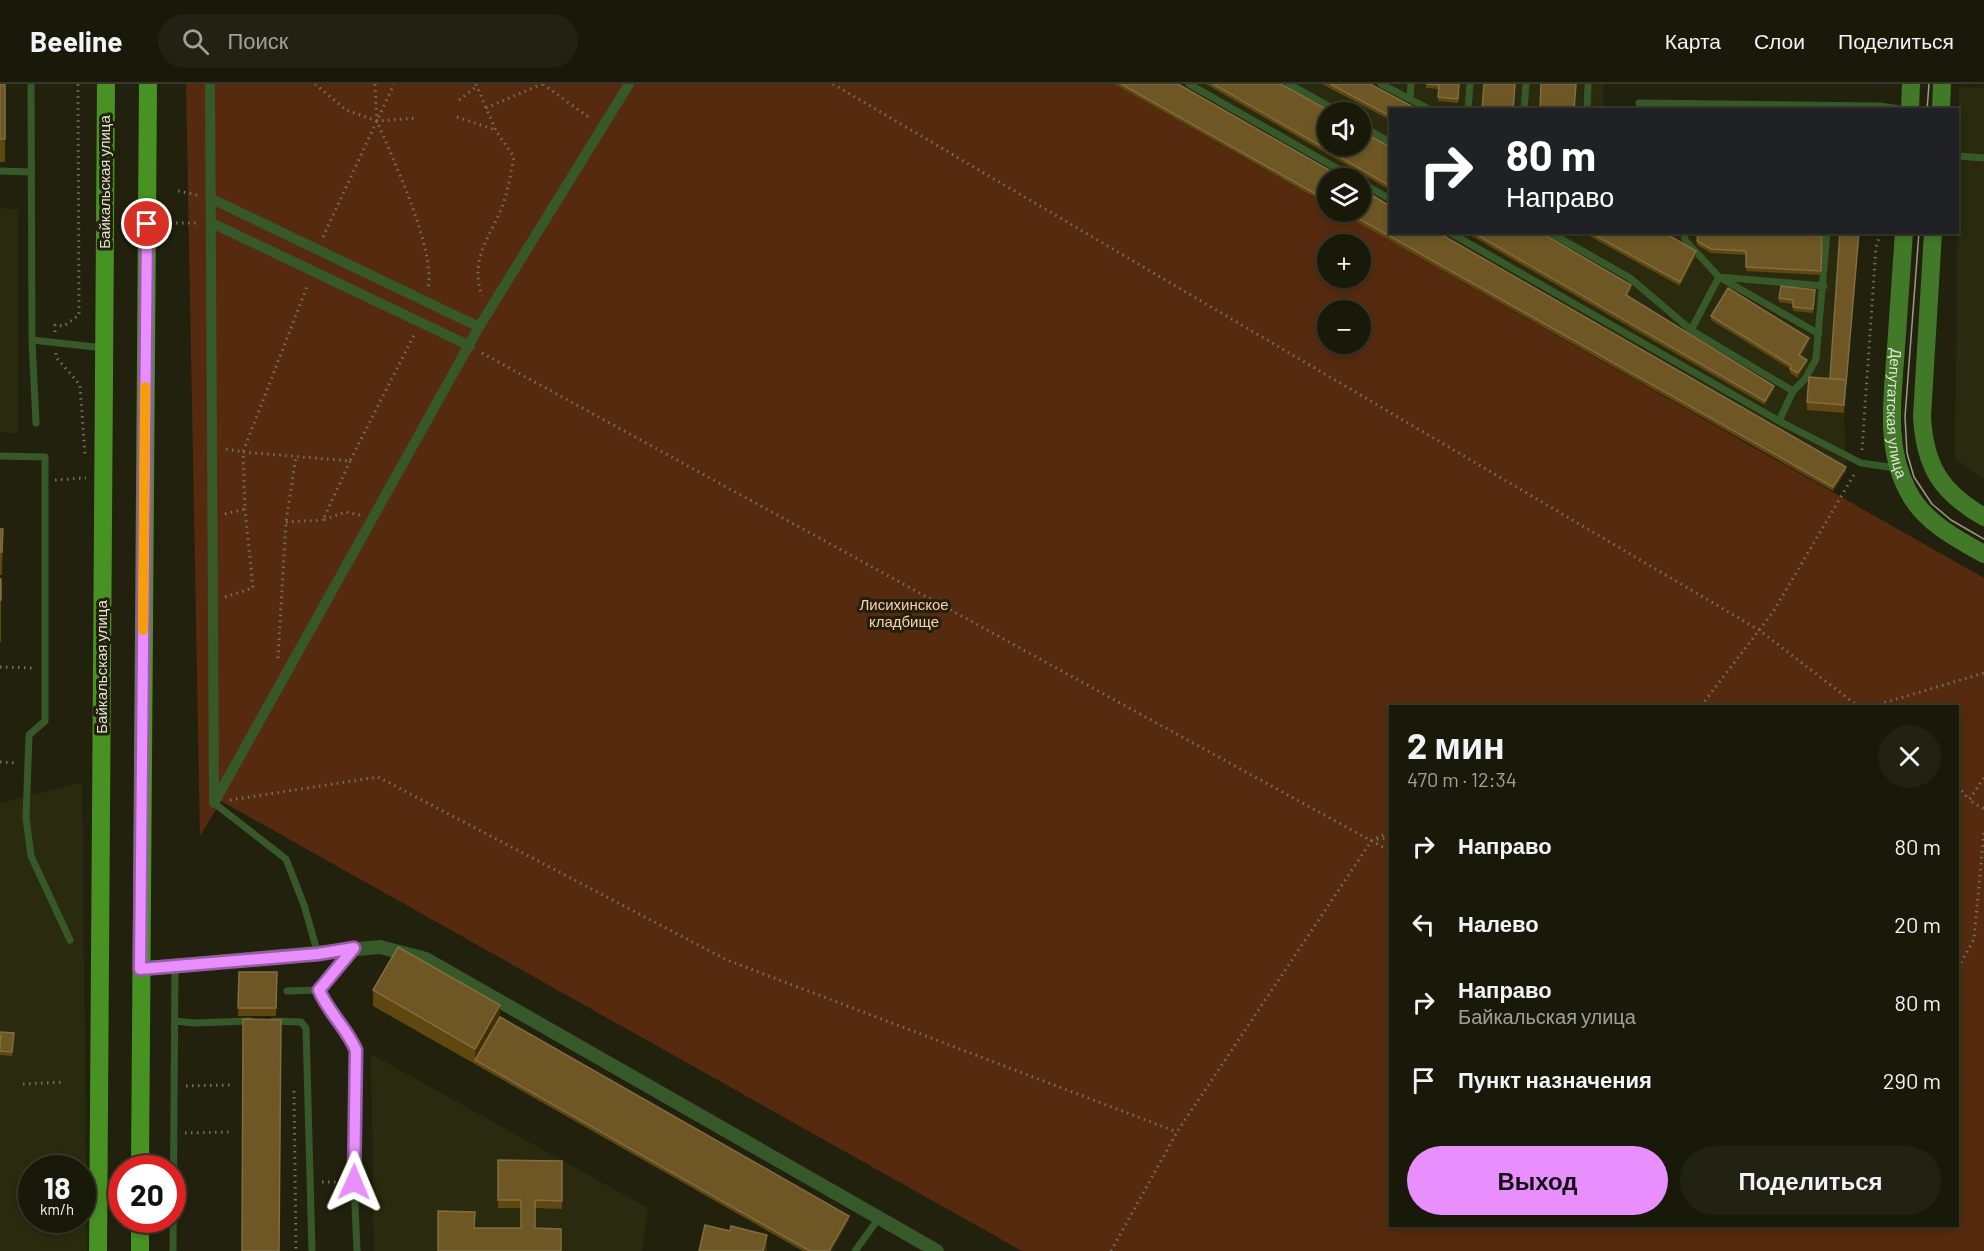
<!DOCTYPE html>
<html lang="ru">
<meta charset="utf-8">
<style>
body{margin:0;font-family:Barlow,sans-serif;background:#222213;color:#f1f3f6;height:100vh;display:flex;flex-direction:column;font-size:22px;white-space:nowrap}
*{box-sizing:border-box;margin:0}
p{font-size:20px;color:#9fa09c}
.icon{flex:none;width:33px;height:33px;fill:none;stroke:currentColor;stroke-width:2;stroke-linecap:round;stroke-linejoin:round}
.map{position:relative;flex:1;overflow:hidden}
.details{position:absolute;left:1389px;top:621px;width:570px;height:522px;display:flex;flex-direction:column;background:#19190a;border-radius:0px;box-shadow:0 3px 9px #0003,0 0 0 2px #37382b}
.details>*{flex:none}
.hud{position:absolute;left:1389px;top:24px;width:570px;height:126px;border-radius:0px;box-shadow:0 3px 9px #0003,0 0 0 2px #37382b;background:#202124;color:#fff;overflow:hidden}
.fabs{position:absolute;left:1317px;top:18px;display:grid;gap:12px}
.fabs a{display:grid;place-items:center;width:54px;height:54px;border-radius:50%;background:#19190a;box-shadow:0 3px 9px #0003,0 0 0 2px #37382b;font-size:30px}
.speed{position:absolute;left:18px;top:1071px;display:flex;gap:12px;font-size:30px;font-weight:700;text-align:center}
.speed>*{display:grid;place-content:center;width:78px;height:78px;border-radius:50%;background:#19190a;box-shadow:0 3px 9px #0003,0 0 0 2px #37382b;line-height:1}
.speed small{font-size:15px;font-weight:400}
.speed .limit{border:9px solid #d22;background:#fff;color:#111}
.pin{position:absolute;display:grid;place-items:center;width:51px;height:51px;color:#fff;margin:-26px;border:3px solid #fff;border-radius:50%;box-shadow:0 2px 6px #0007}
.me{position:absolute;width:66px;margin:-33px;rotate:1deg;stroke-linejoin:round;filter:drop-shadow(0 0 4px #0008)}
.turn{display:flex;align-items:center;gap:21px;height:126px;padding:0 18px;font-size:27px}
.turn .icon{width:78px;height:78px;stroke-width:2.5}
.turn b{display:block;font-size:42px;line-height:51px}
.round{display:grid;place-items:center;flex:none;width:63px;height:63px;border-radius:32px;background:#222213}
.head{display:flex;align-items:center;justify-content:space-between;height:102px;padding:0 18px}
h1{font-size:36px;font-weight:700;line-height:45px}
.action{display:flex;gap:12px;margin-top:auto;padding:12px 18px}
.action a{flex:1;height:69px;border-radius:36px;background:#e98efe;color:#111;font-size:24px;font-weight:700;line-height:69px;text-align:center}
.action a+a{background:#222213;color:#f1f3f6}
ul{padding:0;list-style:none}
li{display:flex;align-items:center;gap:18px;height:78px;padding:0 18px}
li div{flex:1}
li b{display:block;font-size:22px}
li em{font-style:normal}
header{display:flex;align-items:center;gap:36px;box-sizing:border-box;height:84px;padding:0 30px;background:#19190a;border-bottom:2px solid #37382b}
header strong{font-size:28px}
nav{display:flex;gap:33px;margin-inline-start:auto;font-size:21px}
.search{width:420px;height:54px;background:#222213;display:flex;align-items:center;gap:15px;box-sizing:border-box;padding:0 21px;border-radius:33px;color:#9fa09c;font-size:22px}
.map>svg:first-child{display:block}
.built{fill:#2a2a0f;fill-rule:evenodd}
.green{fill:#562a0f;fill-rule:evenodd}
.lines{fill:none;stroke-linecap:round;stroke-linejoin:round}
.path{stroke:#717160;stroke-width:3;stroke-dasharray:1.5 4.5;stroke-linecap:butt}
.service{stroke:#375929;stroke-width:7}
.pedestrian{stroke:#375929;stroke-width:10}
.minor{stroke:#375929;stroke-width:14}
.secondary{stroke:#417928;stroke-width:18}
.primary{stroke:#489223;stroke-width:18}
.tram{stroke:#9b9b8b;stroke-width:1.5}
.wall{fill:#60460f}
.shaded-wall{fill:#413005}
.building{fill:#6e5724;stroke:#806d40;stroke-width:1.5}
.route-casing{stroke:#975ca5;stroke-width:15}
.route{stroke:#e98efe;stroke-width:10}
.slow{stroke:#f59e0b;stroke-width:10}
.labels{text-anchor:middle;stroke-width:6;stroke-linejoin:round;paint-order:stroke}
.street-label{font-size:15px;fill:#e3e3d6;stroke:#21210d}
.park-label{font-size:15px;fill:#feceb5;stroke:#21210d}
</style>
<header>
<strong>Beeline</strong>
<div class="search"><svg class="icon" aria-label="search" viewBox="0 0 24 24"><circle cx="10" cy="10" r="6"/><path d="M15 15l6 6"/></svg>Поиск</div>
<nav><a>Карта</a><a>Слои</a><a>Поделиться</a></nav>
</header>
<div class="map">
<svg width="1984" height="1167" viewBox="0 0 1984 1167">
<rect width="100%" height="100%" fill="#21210d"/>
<!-- built -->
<path class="built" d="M1114,0H1604L1603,25L1390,26V148L1859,149L1844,329L1846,387L1833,407L1339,128H1360V94H1328ZM1328,28H1360V62H1328Z
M1959,3L1984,4V396L1955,374Z
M0,124L18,126V350L0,348Z
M82,698L87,1167H0V719ZM32,1084H82V1136H32Z
M371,970L648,1124L642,1167H374Z"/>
<!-- green -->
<path class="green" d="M186,0H1114L1327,121L1328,128H1339L1984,494V1167H1022L221,717L200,752ZM1328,160H1360V194H1328ZM1328,226H1360V260H1328ZM1390,622H1958V1142H1390Z"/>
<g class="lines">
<!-- path -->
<path class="path" d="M315,0L346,26L377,37C393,76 436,165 428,205
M375,0L377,37L417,34
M476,0L496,47L514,73C511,87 509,101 505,114C495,149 468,170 482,212
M543,0L591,35
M833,0L1759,546L1858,622
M459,16L476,3
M486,24L542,0
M457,33L495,46
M178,107L197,111
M176,139H198
M323,153L394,0
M55,248V241L64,242L79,231L78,0
M56,269V273L80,301L85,371
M482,269L1390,767
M226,365L243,368L308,200
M1862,366L1876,163L1881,148
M350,377L323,436L346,428L360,431
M55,396L86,394
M225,430L245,425L243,368L350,377L414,251
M286,438L323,436
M225,513L253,504L245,425
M278,574L286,438L296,372
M0,583L34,584
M1701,622L1773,528L1855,389
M1873,622L1984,589
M0,678L18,679
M1984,694L1969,716L1984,725
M1958,702L1969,716
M230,716L378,693L727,876L1177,1048
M1377,755L1390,754
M1958,884L1974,855L1984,748
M23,1000L65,998
M186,1002L232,1001
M294,1007L296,1167
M185,1049L231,1048
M322,1098H343
M1111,1167L1177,1048L1372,756L1390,748"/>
<!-- service -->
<path class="service" d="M31,0L32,256L36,339
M1189,0L1354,94
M1289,0L1339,28
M1381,0L1431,26
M1410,14L1411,0
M1639,19L1880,22L1906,26
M1468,26L1470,0
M1524,26L1526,0
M1587,26L1588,0
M1360,41L1390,58
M1958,72L1984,74
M0,87L31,88
M1360,98L1390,115
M1449,148L1779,337L1861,379L1896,384
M1549,148L1630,194L1691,246L1793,307L1779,337
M1684,148L1685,156L1719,193L1819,250
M1691,246L1719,193L1824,202
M32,256L104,264
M1793,307L1805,295L1816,275L1827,148
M0,372L45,373V637L29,651L26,734L31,772L70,856
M214,719L286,775L304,821L318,870
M352,866L319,906C328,928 346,943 356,966L354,1098L357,1167
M287,907L319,906
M175,937L194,939L250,937
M273,937L301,938L306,944L312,1167
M173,1167L175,882
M855,1167L879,1134"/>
<!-- pedestrian -->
<path class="pedestrian" d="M210,0L214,717
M210,114L479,243
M212,139L470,262
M214,719L479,243L629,0"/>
<!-- minor -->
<path class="minor" d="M140,885L380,863L426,875L937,1167"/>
<!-- secondary -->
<g class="secondary">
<path d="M1910,26L1911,0"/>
<path d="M1941,26L1942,0"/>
<path id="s1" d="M1904,148C1901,187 1899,225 1896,263C1893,311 1884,362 1908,407C1923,437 1955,454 1984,470"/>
<path d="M1933,148L1922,333C1925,383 1941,408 1984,433"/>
</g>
<!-- primary -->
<path class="primary" d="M140,1084L148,0
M140,1136V1167
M98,1167L106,0"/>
<!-- tram -->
<path class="tram" d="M1927,26L1929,0
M1919,148L1905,333L1907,369L1914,393L1932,420L1951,436L1984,455"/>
</g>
<!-- wall -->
<path class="wall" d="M0,0H5V78H0Z
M1114,0H1178L1328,94V121Z
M1206,0H1281L1390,63V106Z
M1322,0H1370L1390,26V36Z
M1426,0H1459L1458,19L1438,17L1439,5L1426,4Z
M1339,128H1360L1846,387L1833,407Z
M1465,148H1540L1631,205L1627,212L1774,306L1765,321Z
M1582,148H1663L1696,171L1680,202Z
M1859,148L1844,329L1807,326V318L1830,294Z
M1822,152L1821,191L1746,187V171L1711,169L1697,161V157Z
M1815,206L1813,229L1793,227V220L1779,218V214Z
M1711,232L1809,258L1801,272L1807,280L1798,294L1790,289V285L1711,236Z
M0,445H3L2,491H0Z
M0,495H1V558H0Z
M239,888H277L276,932H238Z
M373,906L500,933L849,1136L831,1167H803L373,922Z
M14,949L12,972L0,971V959Z
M498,1076L562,1077V1125L535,1124V1144L561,1145V1167H438V1127L475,1128L474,1144H521V1124H498Z"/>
<!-- shaded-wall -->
<path class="shaded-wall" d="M1696,167V171L1680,202V198Z
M1631,201V205L1626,215V211Z
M1809,254V258L1799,275V271Z
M1807,276V280L1798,294V289Z
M1774,302V306L1765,321V317Z
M1846,383V387L1833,407V403Z
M500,921V937L475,976V965Z
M849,1132V1136L831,1167H829Z
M767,1151V1167H763Z"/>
<!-- building -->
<path class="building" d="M0,0H5V55H0Z
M1121,0H1178L1343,94H1328V117Z
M1213,0H1281L1331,28H1328V62H1360V46L1390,63V102Z
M1330,0H1370L1419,26H1390V32Z
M1426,0H1459L1458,15L1438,13L1439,1Z
M1484,0H1515L1513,26H1482Z
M1541,0H1576L1574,26H1540Z
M1360,104L1390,122V148H1437L1846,383L1833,403L1347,128H1360Z
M1472,148H1540L1631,201L1626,211L1774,302L1765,317Z
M1589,148H1663L1696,167L1680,198Z
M1698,148H1752L1822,152L1821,187L1746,183V167L1711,165L1697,157Z
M1840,148H1859L1846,300V296L1830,294Z
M1781,202L1815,206L1813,225L1793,223V216L1779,214Z
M1728,204L1809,254L1799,271L1807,276L1798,289L1790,285L1792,282L1711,232Z
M1809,293L1846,296L1844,321L1807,318Z
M0,445H3L2,468H0Z
M0,495H1V516H0Z
M398,863L500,921L475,965L373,906Z
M239,888H277L276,924H238Z
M500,933L849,1132L829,1167H810L475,976Z
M243,935L281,936L279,1167H242Z
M1,948L14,949L12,968L0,967Z
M498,1076L562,1077V1117L535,1116V1144L561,1145V1167H438V1127L475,1128L474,1144H521V1116H498Z
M705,1141L730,1147L731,1142L767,1151L763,1167H699Z"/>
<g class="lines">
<!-- route casing -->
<g class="route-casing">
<path id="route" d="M147,140L140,885L318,870L354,864L319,906C328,928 346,943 356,966L354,1098"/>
</g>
<!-- route -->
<use href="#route" class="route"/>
<!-- slow -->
<path class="slow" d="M143,546L145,303"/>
</g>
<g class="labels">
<!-- street labels -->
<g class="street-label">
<text transform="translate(105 98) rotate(-90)" y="5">Байкальская улица</text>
<text dy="5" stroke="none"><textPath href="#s1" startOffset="182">Депутатская улица</textPath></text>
<text transform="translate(102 583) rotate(-90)" y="5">Байкальская улица</text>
</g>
<!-- park labels -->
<g class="park-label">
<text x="904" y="526">Лисихинское<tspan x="904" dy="17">кладбище</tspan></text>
</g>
</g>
</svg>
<div class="fabs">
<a><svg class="icon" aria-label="sound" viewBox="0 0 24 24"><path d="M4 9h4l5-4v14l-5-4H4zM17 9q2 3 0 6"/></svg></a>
<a><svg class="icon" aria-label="layers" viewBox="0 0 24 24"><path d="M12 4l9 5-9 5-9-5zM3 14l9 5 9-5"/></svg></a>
<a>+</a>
<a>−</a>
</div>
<div class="speed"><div>18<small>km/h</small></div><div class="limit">20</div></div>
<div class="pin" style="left:147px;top:140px;background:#d93025"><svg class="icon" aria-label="arrive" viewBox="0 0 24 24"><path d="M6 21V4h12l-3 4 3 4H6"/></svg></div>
<svg class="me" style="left:354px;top:1098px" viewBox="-20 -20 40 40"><path d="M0-17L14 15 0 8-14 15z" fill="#e98efe" stroke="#fff" stroke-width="4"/></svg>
<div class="hud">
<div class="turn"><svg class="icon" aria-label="right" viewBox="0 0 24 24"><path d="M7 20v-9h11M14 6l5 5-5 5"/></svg><div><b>80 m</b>Направо</div></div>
</div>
<section class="details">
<div class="head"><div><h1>2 мин</h1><p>470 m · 12:34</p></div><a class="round"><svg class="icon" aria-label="close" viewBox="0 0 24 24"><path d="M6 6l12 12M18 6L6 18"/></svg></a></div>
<ul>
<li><svg class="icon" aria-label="right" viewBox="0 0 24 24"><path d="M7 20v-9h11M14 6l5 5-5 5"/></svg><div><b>Направо</b></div><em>80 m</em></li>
<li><svg class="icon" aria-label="left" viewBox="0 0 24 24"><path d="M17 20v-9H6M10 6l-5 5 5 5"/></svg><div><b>Налево</b></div><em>20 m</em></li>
<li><svg class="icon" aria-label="right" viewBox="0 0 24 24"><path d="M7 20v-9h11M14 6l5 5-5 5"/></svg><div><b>Направо</b><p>Байкальская улица</p></div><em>80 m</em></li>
<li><svg class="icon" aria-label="arrive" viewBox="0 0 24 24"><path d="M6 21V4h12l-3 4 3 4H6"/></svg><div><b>Пункт назначения</b></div><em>290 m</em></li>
</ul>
<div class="action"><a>Выход</a><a>Поделиться</a></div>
</section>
</div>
